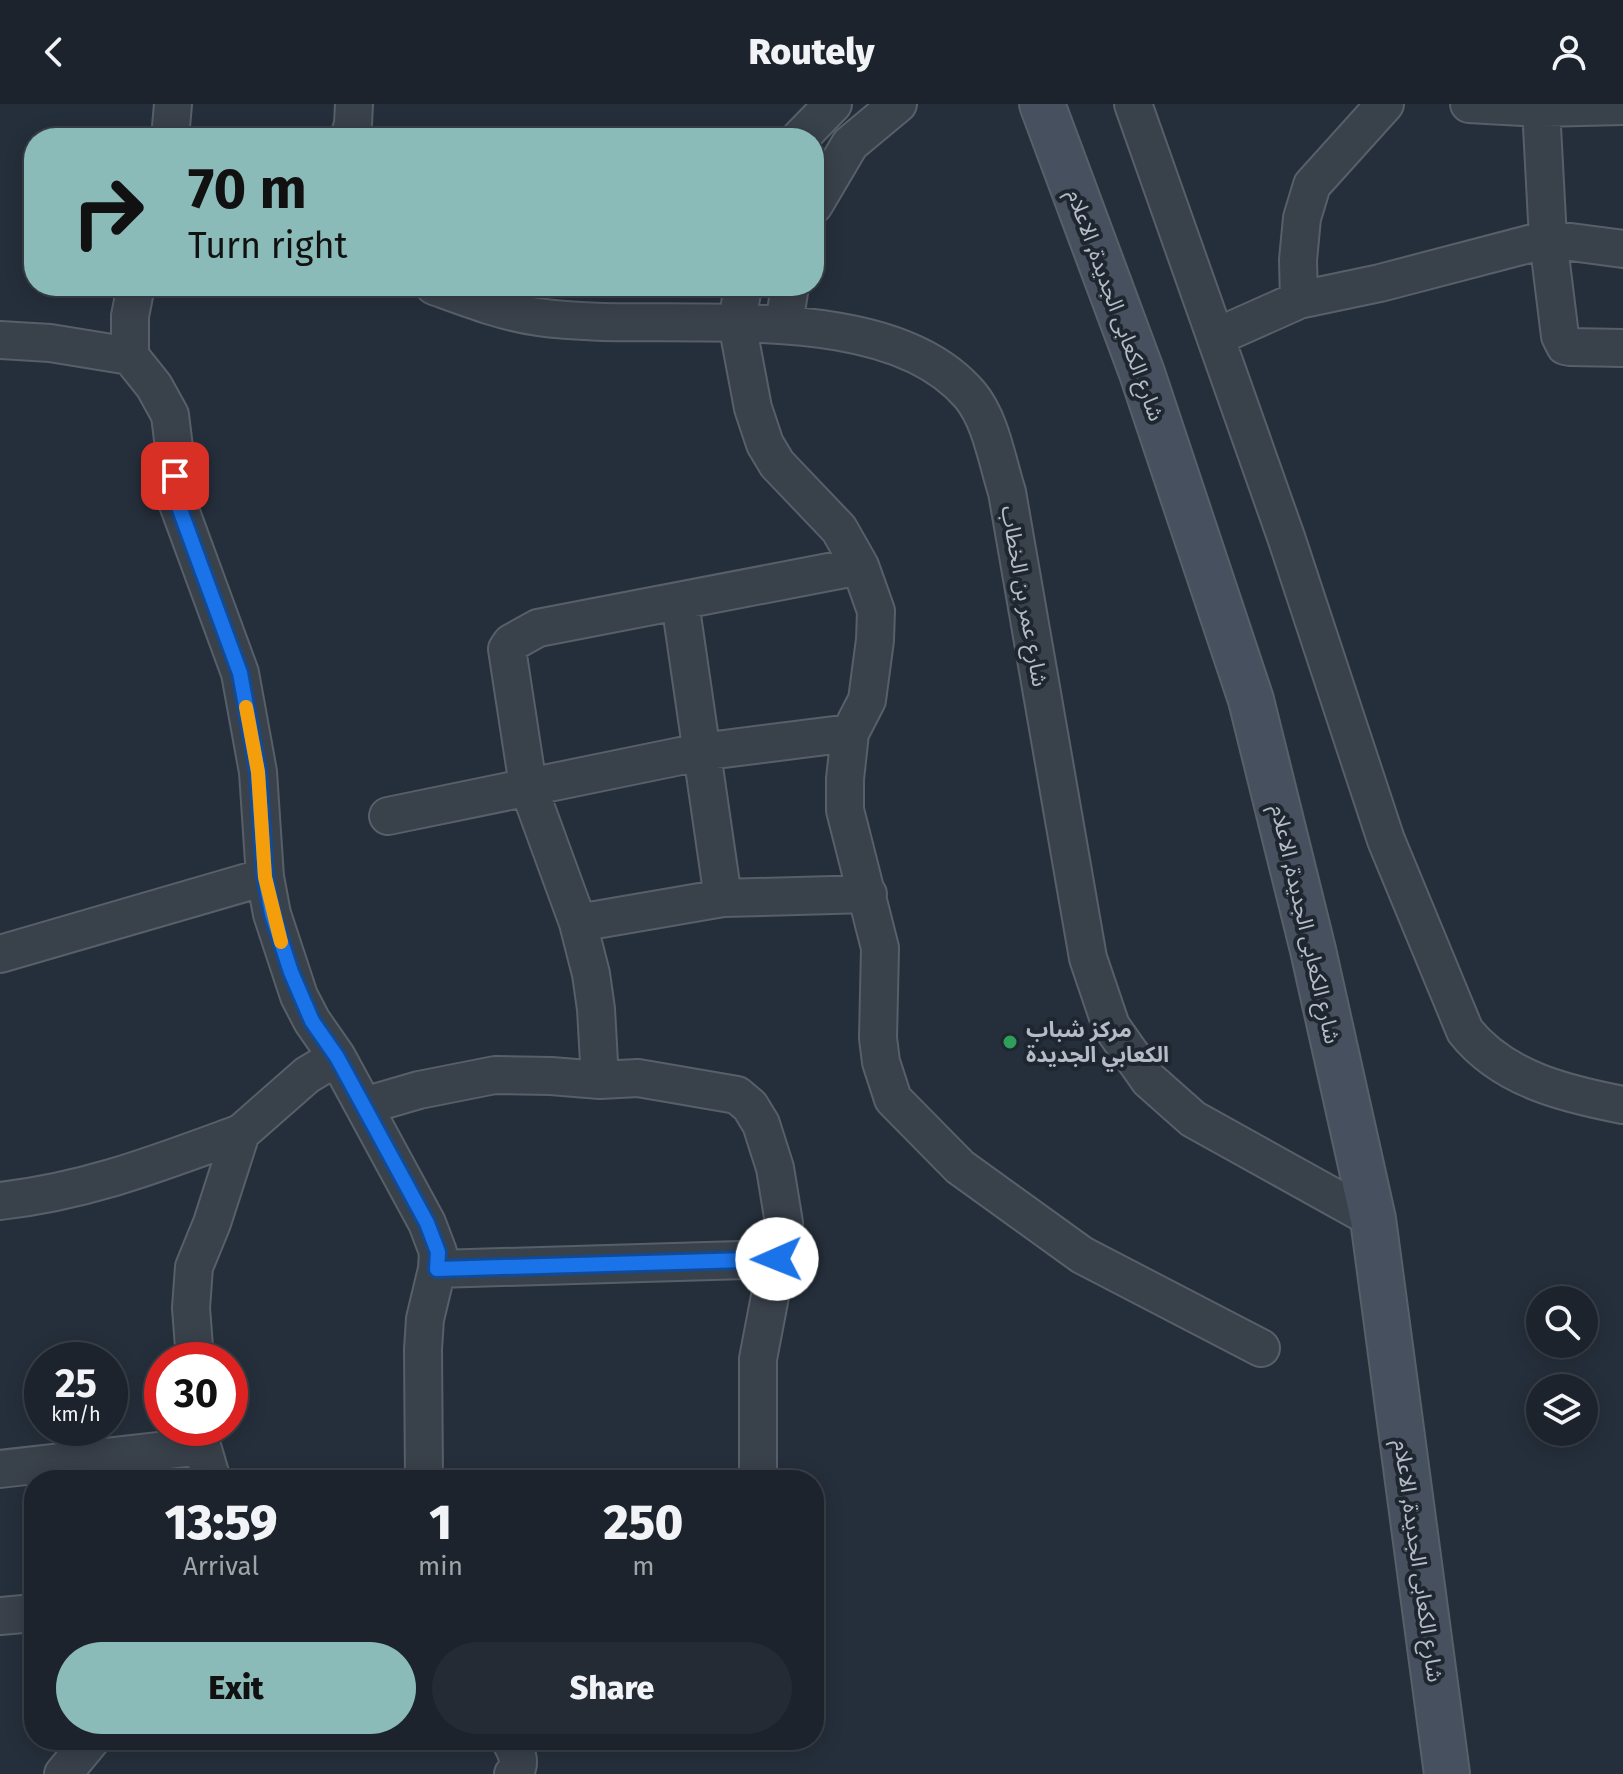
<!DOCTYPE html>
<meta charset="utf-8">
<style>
body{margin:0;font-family:"Fira Sans","Noto Sans Arabic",sans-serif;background:#252b34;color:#f1f3f6;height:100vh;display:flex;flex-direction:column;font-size:30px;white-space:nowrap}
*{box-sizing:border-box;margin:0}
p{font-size:26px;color:#a0a4a9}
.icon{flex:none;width:44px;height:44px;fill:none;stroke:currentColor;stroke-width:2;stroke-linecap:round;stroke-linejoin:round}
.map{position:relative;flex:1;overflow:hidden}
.details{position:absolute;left:24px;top:1366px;width:800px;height:280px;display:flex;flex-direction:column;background:#1c232c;border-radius:32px;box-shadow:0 4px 20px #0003,0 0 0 2px #3a4048}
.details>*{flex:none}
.top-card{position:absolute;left:24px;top:24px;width:800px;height:168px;border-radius:32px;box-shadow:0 4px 20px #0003,0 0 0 2px #3a4048;background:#8bbbb9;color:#111;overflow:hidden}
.tools{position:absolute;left:1526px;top:1182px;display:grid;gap:16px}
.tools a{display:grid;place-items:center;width:72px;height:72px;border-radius:50%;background:#1c232c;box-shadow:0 4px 20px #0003,0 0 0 2px #3a4048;font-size:40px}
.speed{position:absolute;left:24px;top:1238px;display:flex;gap:16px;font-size:40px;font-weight:700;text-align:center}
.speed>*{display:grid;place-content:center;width:104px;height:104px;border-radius:50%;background:#1c232c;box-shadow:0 4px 20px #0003,0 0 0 2px #3a4048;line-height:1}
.speed small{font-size:20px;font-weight:400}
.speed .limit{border:12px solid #d22;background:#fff;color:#111}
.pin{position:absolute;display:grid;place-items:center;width:68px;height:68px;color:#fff;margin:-34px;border-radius:16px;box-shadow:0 4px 12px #0006}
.me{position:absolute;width:88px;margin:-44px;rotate:269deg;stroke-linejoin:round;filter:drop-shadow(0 0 6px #0008)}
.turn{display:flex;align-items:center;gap:28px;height:168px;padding:0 32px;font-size:36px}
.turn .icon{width:104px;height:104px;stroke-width:2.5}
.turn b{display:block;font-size:56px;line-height:68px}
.eta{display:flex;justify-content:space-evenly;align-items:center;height:136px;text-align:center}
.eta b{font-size:48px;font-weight:800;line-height:56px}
.cta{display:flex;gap:16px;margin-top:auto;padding:16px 32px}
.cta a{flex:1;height:92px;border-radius:48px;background:#8bbbb9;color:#111;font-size:32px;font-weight:800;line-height:92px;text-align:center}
.cta a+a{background:#252b34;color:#f1f3f6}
header{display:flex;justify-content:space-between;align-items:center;height:104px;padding:0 32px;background:#1c232c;font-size:36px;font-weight:800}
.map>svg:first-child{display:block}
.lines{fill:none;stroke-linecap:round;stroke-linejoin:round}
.street-casing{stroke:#575f69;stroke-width:40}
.secondary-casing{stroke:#575f69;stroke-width:48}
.street{stroke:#39414b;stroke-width:36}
.secondary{stroke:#47505e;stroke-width:44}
.route-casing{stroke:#114b97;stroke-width:20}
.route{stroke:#1a73e8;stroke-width:14}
.slow{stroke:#f59e0b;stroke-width:14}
.leisure-dot{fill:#2e9e5b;stroke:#1e2630;stroke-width:3}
.labels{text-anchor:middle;stroke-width:8;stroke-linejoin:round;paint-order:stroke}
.street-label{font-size:22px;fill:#b5bcc7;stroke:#1e2630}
.poi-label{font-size:22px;font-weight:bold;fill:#b5bcc7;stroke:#1e2630;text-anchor:start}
</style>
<header><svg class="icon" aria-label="back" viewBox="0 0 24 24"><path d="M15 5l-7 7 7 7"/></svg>Routely<svg class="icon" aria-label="person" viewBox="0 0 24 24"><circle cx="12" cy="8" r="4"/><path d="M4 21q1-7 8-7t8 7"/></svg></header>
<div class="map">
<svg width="1623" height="1670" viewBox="0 0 1623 1670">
<rect width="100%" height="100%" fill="#252f3b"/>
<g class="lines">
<!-- street casing -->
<g class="street-casing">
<path id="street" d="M1133,0L1286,433L1386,736L1465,927C1503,975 1566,990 1623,1001
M1469,0L1541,4L1623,2
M1541,4L1548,135L1560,232L1565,242L1570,243L1623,244
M170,34L173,0
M349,34L353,20L354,0
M800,34L833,0
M814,101L850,40L898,0
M434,182C467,194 503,208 538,213C660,231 883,188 970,291C991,316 997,357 1007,388L1088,854L1111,922L1149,976L1193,1015L1373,1115
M743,182L737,219L753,304L765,340L777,360L839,425L860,462L876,507L875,536L867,596L850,629L845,675V706L880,844L878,934L881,958L893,995L960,1063L1082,1151L1261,1244
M1299,196L1298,156L1302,114L1312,81L1385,0
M784,220L790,182
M1216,233L1299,196L1380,179L1548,135L1623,145
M0,236L50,239L130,252V212L136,182
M130,252L154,282L170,311L175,352V392L240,569L258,668L265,773L272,810L299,892L312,917L337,953L307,971L241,1029L212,1119L194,1163L191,1204L195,1256
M680,498L723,794
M388,712L700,648L850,629
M578,819L723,794L868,790
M0,850L265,773
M337,953L427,1119L438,1148L437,1165L425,1215L423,1245L424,1376
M600,976L596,905L591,870L578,819L528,682L507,545L511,539L538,524L860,462
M364,1002L419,986L495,971L551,972L600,976L638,974L737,991L750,1002L761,1020L775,1064L784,1119L758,1255V1376
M0,1097C88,1087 159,1059 241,1029
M437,1165L777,1155
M200,1324L202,1342L212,1376
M0,1365L202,1342
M0,1512L34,1509
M510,1636C516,1648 523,1659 513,1670
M63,1670L91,1636"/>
</g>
<!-- secondary casing -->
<g class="secondary-casing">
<path id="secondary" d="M1042,0L1142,269L1251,596L1313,846L1373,1115L1447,1670"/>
</g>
<!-- street -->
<use href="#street" class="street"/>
<!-- secondary -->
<use href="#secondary" class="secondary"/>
</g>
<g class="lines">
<!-- route casing -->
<g class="route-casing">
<path id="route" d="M175,372V392L240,569L258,668L265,773L272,810L291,868L312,917L337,953L427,1119L438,1148L437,1165L777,1155"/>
</g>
<!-- route -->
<use href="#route" class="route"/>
<!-- slow -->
<path class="slow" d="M246,603L258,668L265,773L281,838"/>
</g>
<!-- markers -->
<circle class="leisure-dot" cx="1010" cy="938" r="8"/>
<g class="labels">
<!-- street labels -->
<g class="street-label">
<text transform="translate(1116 201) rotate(70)" y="8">شارع الكعابى الجديدة, الاعلام</text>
<text transform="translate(1025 492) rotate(80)" y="8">شارع عمر بن الخطاب</text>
<text transform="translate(1306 820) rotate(77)" y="8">شارع الكعابى الجديدة, الاعلام</text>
<text transform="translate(1419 1457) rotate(82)" y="8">شارع الكعابى الجديدة, الاعلام</text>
</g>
<!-- poi labels -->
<g class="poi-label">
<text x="1026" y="933">مركز شباب<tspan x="1026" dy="25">الكعابي الجديدة</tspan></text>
</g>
</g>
</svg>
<div class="tools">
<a><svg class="icon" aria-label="search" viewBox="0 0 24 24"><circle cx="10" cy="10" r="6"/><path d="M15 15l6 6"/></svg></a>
<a><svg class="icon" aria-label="layers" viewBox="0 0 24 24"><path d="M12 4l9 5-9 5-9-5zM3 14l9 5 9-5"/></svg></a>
</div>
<div class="speed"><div>25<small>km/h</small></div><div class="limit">30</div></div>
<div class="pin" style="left:175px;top:372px;background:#d93025"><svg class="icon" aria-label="arrive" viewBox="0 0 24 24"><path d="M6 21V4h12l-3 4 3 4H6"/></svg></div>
<svg class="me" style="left:777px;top:1155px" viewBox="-20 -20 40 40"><circle r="19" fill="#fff"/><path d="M0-13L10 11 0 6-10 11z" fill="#1a73e8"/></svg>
<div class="top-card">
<div class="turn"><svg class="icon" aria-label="right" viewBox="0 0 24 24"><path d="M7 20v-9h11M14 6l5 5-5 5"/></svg><div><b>70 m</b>Turn right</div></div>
</div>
<section class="details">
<div class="eta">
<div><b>13:59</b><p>Arrival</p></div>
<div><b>1</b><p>min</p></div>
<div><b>250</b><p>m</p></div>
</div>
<div class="cta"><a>Exit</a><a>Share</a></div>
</section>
</div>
